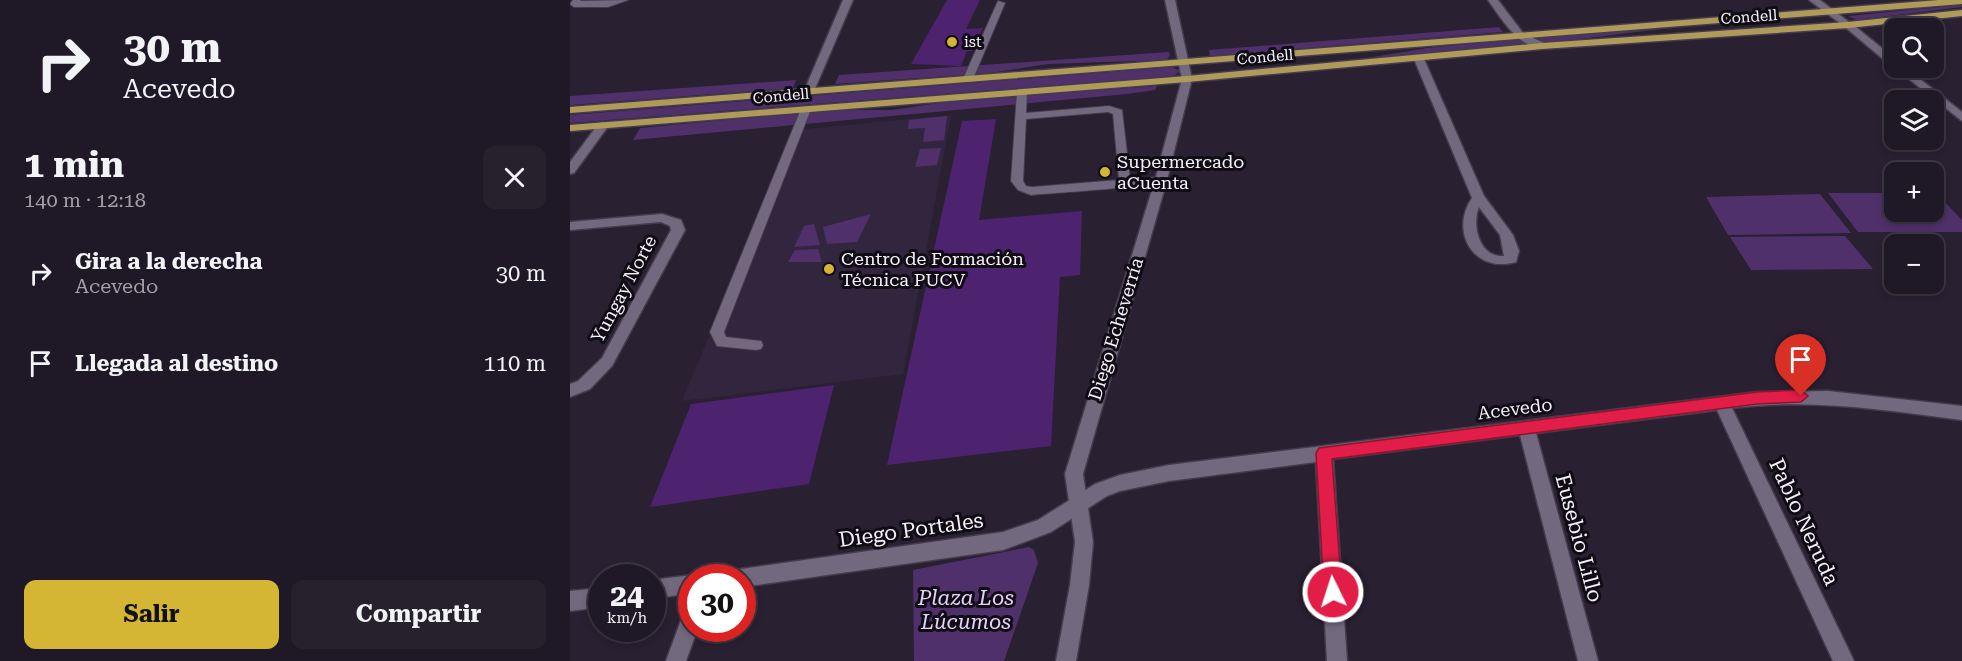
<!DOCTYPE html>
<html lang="es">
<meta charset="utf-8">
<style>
body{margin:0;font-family:"Roboto Serif",serif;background:#27212e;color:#f1f3f6;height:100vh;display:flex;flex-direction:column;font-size:22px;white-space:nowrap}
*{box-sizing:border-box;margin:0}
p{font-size:20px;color:#a1a0a7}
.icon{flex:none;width:33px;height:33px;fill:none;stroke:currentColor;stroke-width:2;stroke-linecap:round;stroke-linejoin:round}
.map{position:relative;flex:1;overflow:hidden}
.panel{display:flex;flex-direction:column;background:#1f1826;width:570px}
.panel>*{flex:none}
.hud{background:#1f1826;color:#f1f3f6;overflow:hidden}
.tools{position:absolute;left:1314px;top:18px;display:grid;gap:12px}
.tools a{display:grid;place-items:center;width:60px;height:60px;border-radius:12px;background:#1f1826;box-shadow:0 3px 9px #0003,0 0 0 2px #3c3743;font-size:30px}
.speed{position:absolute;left:18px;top:564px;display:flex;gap:12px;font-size:30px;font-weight:700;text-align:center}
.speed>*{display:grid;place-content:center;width:78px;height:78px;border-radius:50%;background:#1f1826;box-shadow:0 3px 9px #0003,0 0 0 2px #3c3743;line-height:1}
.speed small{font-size:15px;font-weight:400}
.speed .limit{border:9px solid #d22;background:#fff;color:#111}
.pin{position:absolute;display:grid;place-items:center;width:51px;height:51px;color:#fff;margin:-62px -26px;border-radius:50% 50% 50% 0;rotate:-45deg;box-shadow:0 0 6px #0007}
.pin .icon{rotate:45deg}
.me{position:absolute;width:66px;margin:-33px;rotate:356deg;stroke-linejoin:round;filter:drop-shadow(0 0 4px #0008)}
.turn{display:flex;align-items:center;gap:21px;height:126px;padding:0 24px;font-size:27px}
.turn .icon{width:78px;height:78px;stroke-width:2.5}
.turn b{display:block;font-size:42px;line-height:51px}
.round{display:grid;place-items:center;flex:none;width:63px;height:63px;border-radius:12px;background:#27212e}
.headline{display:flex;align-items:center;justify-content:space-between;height:102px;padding:0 24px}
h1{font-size:36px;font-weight:700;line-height:45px}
.button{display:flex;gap:12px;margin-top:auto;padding:12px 24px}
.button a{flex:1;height:69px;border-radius:12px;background:#d5b534;color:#111;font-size:24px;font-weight:700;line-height:69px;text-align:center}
.button a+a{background:#27212e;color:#f1f3f6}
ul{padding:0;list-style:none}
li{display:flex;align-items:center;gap:18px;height:90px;padding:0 24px}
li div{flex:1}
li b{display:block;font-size:22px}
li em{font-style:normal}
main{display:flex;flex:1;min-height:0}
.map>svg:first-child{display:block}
.built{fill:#32263e}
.green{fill:#4f306b}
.building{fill:#4d226f}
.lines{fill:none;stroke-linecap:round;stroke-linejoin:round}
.service-casing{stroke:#443c4c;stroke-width:2}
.minor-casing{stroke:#443c4c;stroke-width:3}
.tertiary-casing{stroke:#443c4c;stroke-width:3}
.secondary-casing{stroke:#443c4c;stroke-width:3}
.primary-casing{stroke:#443c4c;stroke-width:3}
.service{fill:#73697f;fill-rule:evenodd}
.minor{fill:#73697f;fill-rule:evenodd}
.tertiary{fill:#73697f;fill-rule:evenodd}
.secondary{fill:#73697f;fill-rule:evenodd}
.primary{fill:#b09a5a;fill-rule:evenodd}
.route{fill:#e11d48;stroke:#92132f;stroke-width:1.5}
.poi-dot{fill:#d5b534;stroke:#100c14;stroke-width:2}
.labels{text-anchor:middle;stroke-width:6;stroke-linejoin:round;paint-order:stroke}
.far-street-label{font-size:15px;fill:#f6f0fd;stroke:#100c14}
.far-poi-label{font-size:15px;fill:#f6f0fd;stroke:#100c14;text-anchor:start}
.poi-label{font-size:18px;fill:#f6f0fd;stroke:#100c14;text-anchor:start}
.street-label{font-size:18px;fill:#f6f0fd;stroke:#100c14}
.near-street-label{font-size:21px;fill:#f6f0fd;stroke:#100c14}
.near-park-label{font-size:21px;font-style:italic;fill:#e4cffb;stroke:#100c14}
</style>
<main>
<section class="panel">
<div class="hud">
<div class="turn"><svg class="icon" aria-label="right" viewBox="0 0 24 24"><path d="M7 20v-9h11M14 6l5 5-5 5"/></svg><div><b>30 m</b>Acevedo</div></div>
</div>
<div class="headline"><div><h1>1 min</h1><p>140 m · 12:18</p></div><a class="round"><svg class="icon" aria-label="close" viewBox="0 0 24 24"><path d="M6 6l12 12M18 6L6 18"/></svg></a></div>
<ul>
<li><svg class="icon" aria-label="right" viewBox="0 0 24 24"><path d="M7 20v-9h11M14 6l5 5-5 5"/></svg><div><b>Gira a la derecha</b><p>Acevedo</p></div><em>30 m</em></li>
<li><svg class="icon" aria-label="arrive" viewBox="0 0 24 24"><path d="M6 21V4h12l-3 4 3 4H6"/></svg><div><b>Llegada al destino</b></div><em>110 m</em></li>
</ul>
<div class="button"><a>Salir</a><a>Compartir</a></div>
</section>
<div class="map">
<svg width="1392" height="661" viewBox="0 0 1392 661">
<rect width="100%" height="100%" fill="#292032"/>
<!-- built -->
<path class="built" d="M381,115L333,374L112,401L225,130Z"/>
<!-- green -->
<path class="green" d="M1392,5V7L1286,20L1278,16Z
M1123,25L978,43L967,40V38Z
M929,27L933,32L640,56L639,50Z
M949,39L957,45L797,58L857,48Z
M599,52L600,56L596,60L478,64L420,73L265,84L269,75Z
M602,67L610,71L604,76L0,123V115Z
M226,80L223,88L0,105V96Z
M587,86L585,90L557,94L63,140L70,128L261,110H321L389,100Z
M377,116L374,140L353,142L355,128L338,129L339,120Z
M371,148L367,165L345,167L350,149Z
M1258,193H1324V212H1364V193H1366L1392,220V232H1288Z
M1250,194L1281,233L1158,235L1136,197Z
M301,214L287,242L257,244L253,227Z
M244,224L250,245L224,247L234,226Z
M1275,236L1303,269L1181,270L1160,237Z
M248,249L252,262H218L225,250Z
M459,547L464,550L468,563L434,661H344L343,570Z"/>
<!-- building -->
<path class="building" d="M377,0H410L396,29L413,28L402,51H397L391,66L341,64Z
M426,119L409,220L512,211L510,275L490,277L481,446L317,465L392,121Z
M264,385L239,484L80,507L121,404Z"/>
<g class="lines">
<!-- service casing -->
<g class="service-casing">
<path id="service" d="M3,0H11L10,1L58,0L38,7H4L0,4Z
M428,1L435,3L403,79L395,81L393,79Z
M452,89L457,92L456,113L539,106L552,110L560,179L591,177L597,180C588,187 481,193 461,195L448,190L441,181L447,92ZM538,112L543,114L549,180L462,187L456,186L453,181L456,119Z
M236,106L241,109L154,332L156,337L191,341L193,345L191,349L186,350L147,346L140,332L231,109Z"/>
</g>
<!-- minor casing -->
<g class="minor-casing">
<path id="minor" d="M273,0H283L244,91L235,93L234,91Z
M849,56L854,59L914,196L943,235L949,251L946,262C904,274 879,232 902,198L844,59ZM909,207L930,235L934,256C910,258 901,226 909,207Z
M33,122L39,125L4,173L0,174V162L29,123Z
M92,214L111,220L115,230L42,366L20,389L0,397V384L8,381L32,358L101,230L100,226L91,222L0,230V222Z
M1258,391L1392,406V420C1315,410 1240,398 1162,408L1284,661H1263L1147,410L966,433L1028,661H1008L950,435L763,459L777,661H757L746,462L599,481L550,491L537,496L481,532L433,550L172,587V578H162L164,571L171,569L433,532L468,520L525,484L550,475L599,465L1187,392Z
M122,575L129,578H122V593L82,599V580Z
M32,588V607L0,611V591Z
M122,606V628H128L116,661H96L115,609Z"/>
</g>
<!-- tertiary casing -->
<g class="tertiary-casing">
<path id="tertiary" d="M595,0H605L622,79L597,180L513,474L523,542L519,585L506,661H486L500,585L505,542L495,474L585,180L612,79Z
M1275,23H1281L1324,58V66L1320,65L1275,27Z
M1325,68H1336L1392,112V121Z"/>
</g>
<!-- secondary casing -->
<g class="secondary-casing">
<path id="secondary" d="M918,0H928L953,33L976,44V48C950,51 931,18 918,0Z
M1239,0H1250L1283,25L1275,27Z"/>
</g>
<!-- primary casing -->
<g class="primary-casing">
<path id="primary" d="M1369,0H1392V4L0,113V107Z
M1392,10V16L1278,28L972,49L617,82L0,131V125L617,76L972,43L1278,22Z"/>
</g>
<!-- service -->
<use href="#service" class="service"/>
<!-- minor -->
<use href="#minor" class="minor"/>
<!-- tertiary -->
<use href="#tertiary" class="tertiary"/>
<!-- secondary -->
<use href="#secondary" class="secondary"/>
<!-- primary -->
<use href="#primary" class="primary"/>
</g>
<!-- route -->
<path class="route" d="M1231,390L1238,396L1231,402L1187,404L762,459L772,592L769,598L763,600L757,598L754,592L746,453L749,448L1187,392Z"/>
<!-- markers -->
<g class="poi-dot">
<circle cx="382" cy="42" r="6"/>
<circle cx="535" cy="172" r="6"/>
<circle cx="259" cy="269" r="6"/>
</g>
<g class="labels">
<!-- far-street labels -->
<g class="far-street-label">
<text transform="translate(1179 17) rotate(-4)" y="5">Condell</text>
<text transform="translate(695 57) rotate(-5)" y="5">Condell</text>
<text transform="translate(211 96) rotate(-5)" y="5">Condell</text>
</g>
<!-- far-poi labels -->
<g class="far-poi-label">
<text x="394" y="47">ist</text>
</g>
<!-- poi labels -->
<g class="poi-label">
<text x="547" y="168">Supermercado<tspan x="547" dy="21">aCuenta</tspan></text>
<text x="271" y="265">Centro de Formación<tspan x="271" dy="21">Técnica PUCV</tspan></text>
</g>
<!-- street labels -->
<g class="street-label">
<text transform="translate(54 289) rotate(-62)" y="6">Yungay Norte</text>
<text transform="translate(546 329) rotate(-73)" y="6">Diego Echeverría</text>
<text transform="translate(945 409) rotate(-7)" y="6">Acevedo</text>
</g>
<!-- near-street labels -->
<g class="near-street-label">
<text transform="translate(1234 522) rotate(65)" y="7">Pablo Neruda</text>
<text transform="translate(341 530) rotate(-8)" y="7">Diego Portales</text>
<text transform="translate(1009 538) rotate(75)" y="7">Eusebio Lillo</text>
</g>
<!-- near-park labels -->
<g class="near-park-label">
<text x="396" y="605">Plaza Los<tspan x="396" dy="24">Lúcumos</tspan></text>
</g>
</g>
</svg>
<div class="tools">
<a><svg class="icon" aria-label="search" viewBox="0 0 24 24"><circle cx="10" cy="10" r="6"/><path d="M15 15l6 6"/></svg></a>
<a><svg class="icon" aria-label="layers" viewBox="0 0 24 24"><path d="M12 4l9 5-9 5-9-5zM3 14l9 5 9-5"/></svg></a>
<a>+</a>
<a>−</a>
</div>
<div class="speed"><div>24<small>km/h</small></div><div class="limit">30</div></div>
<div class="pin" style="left:1231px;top:396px;background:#d93025"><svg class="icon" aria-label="arrive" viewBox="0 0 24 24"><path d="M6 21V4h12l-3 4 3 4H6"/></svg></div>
<svg class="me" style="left:763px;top:592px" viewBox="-20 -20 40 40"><circle r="17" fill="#e11d48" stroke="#fff" stroke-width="3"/><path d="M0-11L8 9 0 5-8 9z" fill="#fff"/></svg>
</div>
</main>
